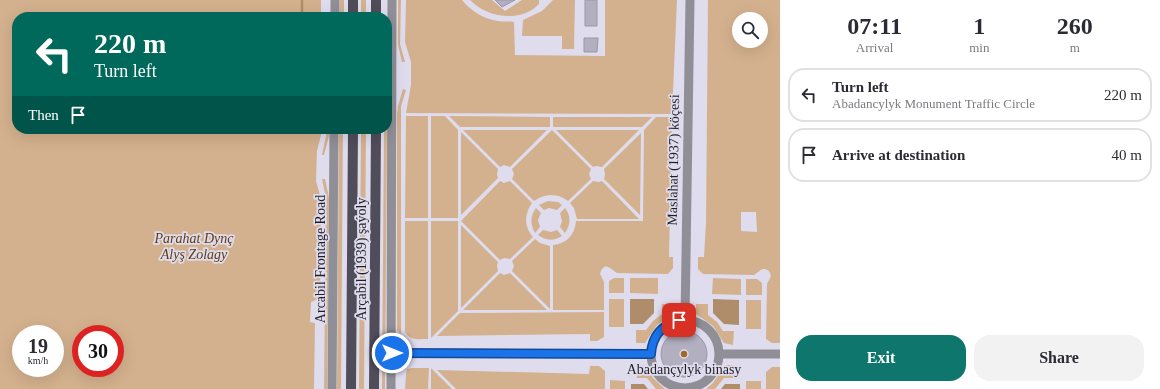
<!DOCTYPE html>
<meta charset="utf-8">
<style>
body{margin:0;font-family:Georgia,serif;background:#f2f2f3;color:#2b2b33;height:100vh;display:flex;flex-direction:column;font-size:15px;white-space:nowrap}
*{box-sizing:border-box;margin:0}
p{font-size:13px;color:#7c7c81}
.icon{flex:none;width:22px;height:22px;fill:none;stroke:currentColor;stroke-width:2;stroke-linecap:round;stroke-linejoin:round}
.map{position:relative;flex:1;overflow:hidden}
.details{display:flex;flex-direction:column;background:#fff;width:380px}
.details>*{flex:none}
.hud{position:absolute;left:12px;top:12px;width:380px;height:122px;border-radius:16px;box-shadow:0 4px 16px #0002;background:#00695c;color:#fff;overflow:hidden}
.buttons{position:absolute;left:732px;top:12px;display:grid;gap:8px}
.buttons a{display:grid;place-items:center;width:36px;height:36px;border-radius:50%;background:#fff;box-shadow:0 4px 16px #0002;font-size:20px}
.speed{position:absolute;left:12px;top:325px;display:flex;gap:8px;font-size:20px;font-weight:700;text-align:center}
.speed>*{display:grid;place-content:center;width:52px;height:52px;border-radius:50%;background:#fff;box-shadow:0 4px 16px #0002;line-height:1}
.speed small{font-size:10px;font-weight:400}
.speed .limit{border:6px solid #d22;background:#fff;color:#111}
.pin{position:absolute;display:grid;place-items:center;width:34px;height:34px;color:#fff;margin:-17px;border-radius:8px;box-shadow:0 2px 6px #0006}
.me{position:absolute;width:44px;margin:-22px;rotate:90deg;stroke-linejoin:round;filter:drop-shadow(0 0 3px #0008)}
.turn{display:flex;align-items:center;gap:14px;height:84px;padding:0 16px;font-size:18px}
.turn .icon{width:52px;height:52px;stroke-width:2.5}
.turn b{display:block;font-size:28px;line-height:34px}
.then{display:flex;align-items:center;height:38px;padding:0 16px;background:#0003;gap:8px;font-size:15px}
.eta{display:flex;justify-content:space-evenly;align-items:center;height:68px;text-align:center}
.eta b{font-size:24px;font-weight:700;line-height:28px}
.button{display:flex;gap:8px;margin-top:auto;padding:8px 16px}
.button a{flex:1;height:46px;border-radius:16px;background:#0f766e;color:#fff;font-size:16px;font-weight:700;line-height:46px;text-align:center}
.button a+a{background:#f2f2f3;color:#2b2b33}
ul{padding:0;list-style:none}
li{display:flex;align-items:center;gap:12px;height:54px;margin:0 8px 6px;padding:0 8px;border:2px solid #e1e1e2;border-radius:16px}
li div{flex:1}
li b{display:block;font-size:15px}
li em{font-style:normal}
main{display:flex;flex:1;min-height:0}
.map>svg:first-child{display:block}
.green{fill:#d4b18e;fill-rule:evenodd}
.water{fill:#af8d6b}
.lines{fill:none;stroke-linecap:round;stroke-linejoin:round}
.stream{stroke:#af8d6b;stroke-width:2.5}
.building{fill:#b2afc0;stroke:#9a97a8}
.minor{stroke:#908e96;stroke-width:9}
.major{stroke:#504d5a;stroke-width:10}
.route-casing{stroke:#114b97;stroke-width:10}
.route{stroke:#1a73e8;stroke-width:7}
.poi-dot{fill:#a16926;stroke:#dfdcee;stroke-width:1.5}
.labels{text-anchor:middle;stroke-width:3.5;stroke-linejoin:round;paint-order:stroke}
.street-label{font-size:14px;fill:#201f26;stroke:#dfdcee}
.park-label{font-size:14px;font-style:italic;fill:#603c12;stroke:#dfdcee}
.poi-label{font-size:14px;fill:#201f26;stroke:#dfdcee}
</style>
<main>
<div class="map">
<svg width="780" height="389" viewBox="0 0 780 389">
<rect width="100%" height="100%" fill="#dfdcee"/>
<!-- green -->
<path class="green" d="M0,0H321V17H17V129H321V135L317,151L316,181L321,199L320,298L311,302L310,322L315,323L314,389H0ZM21,334H55V368H21ZM81,334H115V368H81Z
M340,0H344V17H340Z
M361,0H366V17H361Z
M398,0H401L400,44L405,62H402L398,45Z
M406,0H462C471,11 484,19 498,21C503,22 509,21 514,22L515,55L605,56V0H677L672,114L406,113L411,85V62L405,42Z
M470,0H492L505,11L522,0H539V4C521,23 487,18 470,0Z
M553,0H575L574,49H562V36H522L523,20L542,11Z
M708,0H780V343H772L766,339L767,284L771,276L769,271C761,266 760,272 754,275L703,274L698,269V257H704L706,222ZM739,19H761V41H739ZM741,212H756L757,232L741,231Z
M403,89L406,90L401,106V334L397,330V114L398,106Z
M406,116H428V218H405Z
M431,116H445L458,130V218H431Z
M449,116L550,117V127H460Z
M553,117H652L642,127H553Z
M656,117H672L669,257H673V268L668,274L617,273C611,269 604,260 600,274L604,282V310H553V245C566,244 575,235 576,221H643L644,130Z
M326,129H329V136L324,155H322L326,136Z
M339,129H343L341,389H337Z
M361,129H366L364,389H359Z
M384,129H387L385,389H382Z
M463,130H547L510,167L504,165L500,167Z
M552,130L591,169L589,174L591,179L568,201C558,193 545,193 534,201L512,179L514,174L512,169Z
M556,130H639L602,167L596,166L593,167Z
M461,132L498,169L497,174L498,178L461,215Z
M641,133L640,215L604,179L605,174L604,169Z
M322,179H325L329,198L327,389H324L326,198Z
M500,181L504,183L510,181L532,203C524,214 524,227 533,237L510,259L504,258L500,260L461,221Z
M593,181L599,182L602,181L639,219H577L574,208L570,203Z
M548,201L558,202L562,205L557,210L549,208L544,210L539,205Z
M536,208L541,213L538,220L540,227L535,233C530,224 530,216 536,208Z
M565,208C571,216 571,224 565,233L560,227L562,221L560,213Z
M405,221H428V339C419,339 410,341 405,332Z
M431,221H458V311L431,338Z
M461,225L498,262L497,266L498,271L461,308Z
M543,230L551,232L557,230L562,236C554,241 546,241 538,235Z
M535,239L540,243L550,246V309L512,271L514,266L512,261Z
M500,273L504,275L510,273L547,310H463Z
M614,278H624V293H609V281Z
M630,278H658V294L630,293Z
M713,278L741,279V295L712,294Z
M746,279H757L762,283V295H746Z
M609,299H624V327H609Z
M746,300H761V329H746Z
M662,304H675L674,313L657,325L645,343H636V330H646L653,321L662,314Z
M696,304H708V315L717,322L723,331H734L733,345L724,343L713,326L696,314Z
M604,312V337L597,341H590V334L437,336L460,313Z
M637,365L646,366L653,378L665,389H656L647,378H637Z
M727,365H734V378H724L715,389H706L713,383L723,368Z
M590,366H599L605,371V389H456L437,370L589,374Z
M772,367H780V389H766V372Z
M412,368H429L428,389H405L406,374L407,369Z
M431,368L452,389H431Z
M610,380L625,381V389H610Z
M746,381H761V389H746Z"/>
<!-- water -->
<path class="water" d="M630,299H654V313L643,324H630Z
M713,299L739,300V325L724,324L713,313Z
M631,384H644L648,389H631Z
M725,384H740V389H721Z"/>
<g class="lines">
<!-- stream -->
<path class="stream" d="M302,17V0"/>
</g>
<!-- building -->
<path class="building" d="M495,0H515L502,7Z
M585,0H597V26H585Z
M584,38H598L597,52H584Z
M661 354a23 23 0 1 1 46 0a23 23 0 1 1-46 0Z"/>
<g class="lines">
<!-- minor -->
<path class="minor" d="M335,17V0
M685,320L690,0
M651 354a34 34 0 1 1 68 0a34 34 0 1 1-68 0Z
M392,353L651,354
M719,354H780
M332,389L334,129
M391,389L392,0"/>
<!-- major -->
<path class="major" d="M353,17V0
M376,17V0
M351,389L353,129
M374,389L376,129"/>
</g>
<g class="lines">
<!-- route casing -->
<g class="route-casing">
<path id="route" d="M392,353L651,354C652,336 662,325 679,320"/>
</g>
<!-- route -->
<use href="#route" class="route"/>
</g>
<!-- markers -->
<circle class="poi-dot" cx="684" cy="354" r="4"/>
<g class="labels">
<!-- street labels -->
<g class="street-label">
<text transform="translate(673 160) rotate(-89)" y="5">Maslahat (1937) köçesi</text>
<text transform="translate(320 259) rotate(-90)" y="5">Arcabil Frontage Road</text>
<text transform="translate(361 259) rotate(-90)" y="5">Arçabil (1939) şaýoly</text>
</g>
<!-- park labels -->
<g class="park-label">
<text x="194" y="243">Parahat Dynç<tspan x="194" dy="16">Alyş Zolagy</tspan></text>
</g>
<!-- poi labels -->
<g class="poi-label">
<text x="684" y="374">Abadançylyk binasy</text>
</g>
</g>
</svg>
<div class="buttons">
<a><svg class="icon" aria-label="search" viewBox="0 0 24 24"><circle cx="10" cy="10" r="6"/><path d="M15 15l6 6"/></svg></a>
</div>
<div class="speed"><div>19<small>km/h</small></div><div class="limit">30</div></div>
<div class="pin" style="left:679px;top:320px;background:#d93025"><svg class="icon" aria-label="arrive" viewBox="0 0 24 24"><path d="M6 21V4h12l-3 4 3 4H6"/></svg></div>
<svg class="me" style="left:392px;top:353px" viewBox="-20 -20 40 40"><circle r="17" fill="#1a73e8" stroke="#fff" stroke-width="3"/><path d="M0-11L8 9 0 5-8 9z" fill="#fff"/></svg>
<div class="hud">
<div class="turn"><svg class="icon" aria-label="left" viewBox="0 0 24 24"><path d="M17 20v-9H6M10 6l-5 5 5 5"/></svg><div><b>220 m</b>Turn left</div></div>
<div class="then">Then<svg class="icon" aria-label="arrive" viewBox="0 0 24 24"><path d="M6 21V4h12l-3 4 3 4H6"/></svg></div>
</div>
</div>
<section class="details">
<div class="eta">
<div><b>07:11</b><p>Arrival</p></div>
<div><b>1</b><p>min</p></div>
<div><b>260</b><p>m</p></div>
</div>
<ul>
<li><svg class="icon" aria-label="left" viewBox="0 0 24 24"><path d="M17 20v-9H6M10 6l-5 5 5 5"/></svg><div><b>Turn left</b><p>Abadancylyk Monument Traffic Circle</p></div><em>220 m</em></li>
<li><svg class="icon" aria-label="arrive" viewBox="0 0 24 24"><path d="M6 21V4h12l-3 4 3 4H6"/></svg><div><b>Arrive at destination</b></div><em>40 m</em></li>
</ul>
<div class="button"><a>Exit</a><a>Share</a></div>
</section>
</main>
